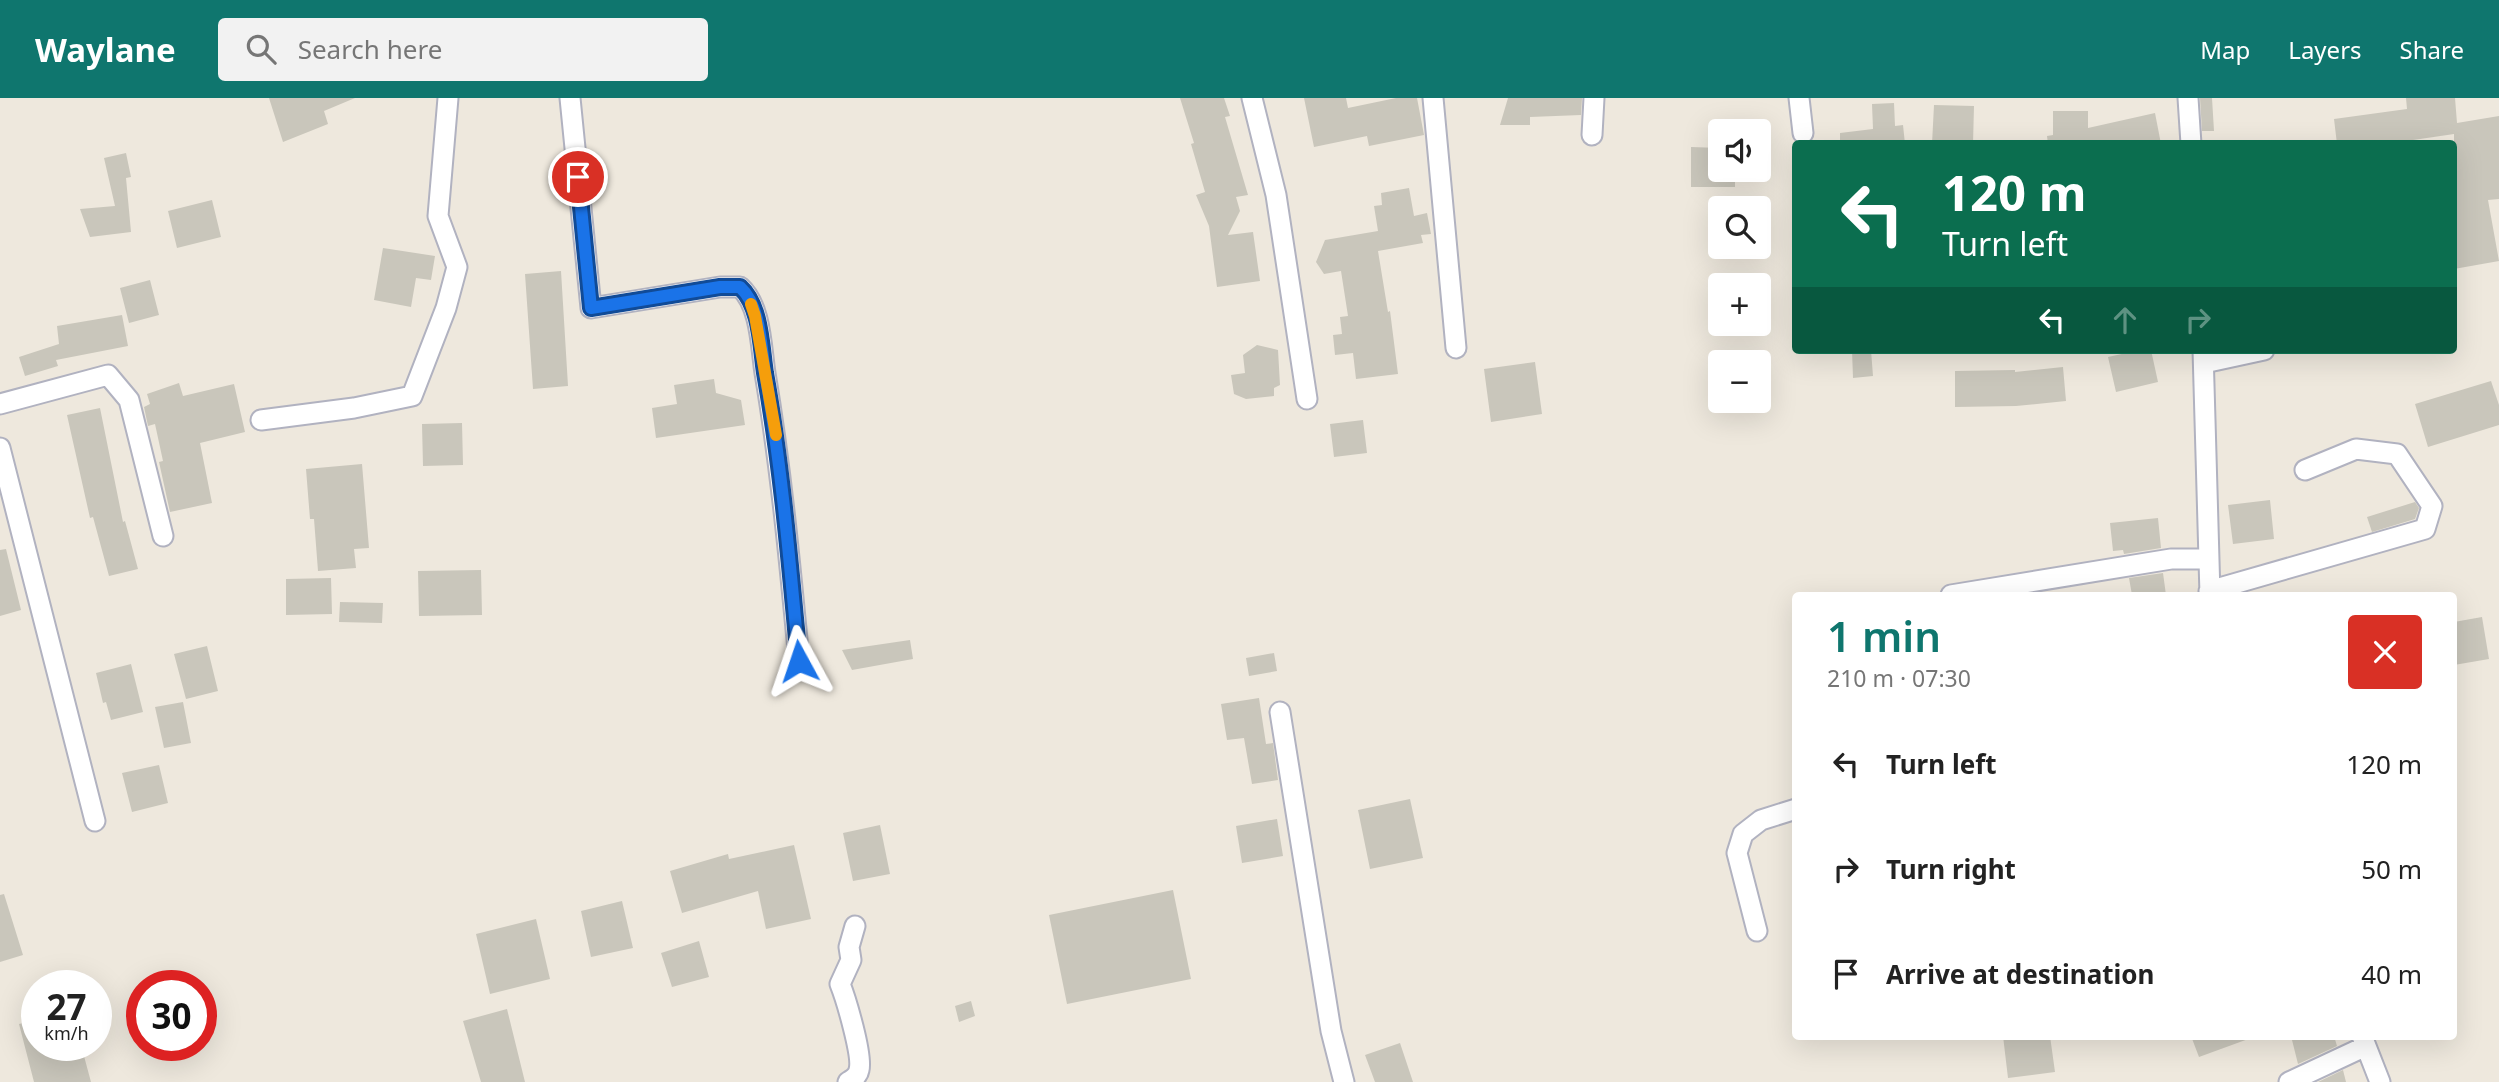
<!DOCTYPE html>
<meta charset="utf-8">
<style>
body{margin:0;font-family:"Noto Sans",sans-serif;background:#f2f2f2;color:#222;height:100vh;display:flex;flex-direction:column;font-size:26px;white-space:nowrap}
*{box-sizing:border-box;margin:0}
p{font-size:23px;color:#767676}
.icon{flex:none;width:38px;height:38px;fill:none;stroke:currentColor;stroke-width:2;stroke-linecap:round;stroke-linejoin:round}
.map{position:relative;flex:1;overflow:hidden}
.details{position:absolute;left:1792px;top:494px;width:665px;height:448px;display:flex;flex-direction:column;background:#fff;border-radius:7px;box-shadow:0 7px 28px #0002}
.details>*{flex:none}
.banner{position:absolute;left:1792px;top:42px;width:665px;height:214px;border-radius:7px;box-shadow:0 7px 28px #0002;background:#0b6e4f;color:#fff;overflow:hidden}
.buttons{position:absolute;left:1708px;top:21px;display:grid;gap:14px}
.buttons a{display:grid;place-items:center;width:63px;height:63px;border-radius:7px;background:#fff;box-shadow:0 7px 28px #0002;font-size:35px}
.speed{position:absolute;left:21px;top:872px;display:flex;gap:14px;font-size:35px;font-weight:700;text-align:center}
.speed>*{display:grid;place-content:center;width:91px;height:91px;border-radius:50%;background:#fff;box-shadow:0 7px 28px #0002;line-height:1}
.speed small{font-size:18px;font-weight:400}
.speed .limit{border:10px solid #d22;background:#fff;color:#111}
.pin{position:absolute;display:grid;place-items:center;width:60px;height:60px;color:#fff;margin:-30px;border:4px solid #fff;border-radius:50%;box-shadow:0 2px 7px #0007}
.me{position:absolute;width:77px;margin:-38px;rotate:355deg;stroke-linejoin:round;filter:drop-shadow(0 0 5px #0008)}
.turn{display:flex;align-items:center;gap:24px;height:147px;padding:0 35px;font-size:32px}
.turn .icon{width:91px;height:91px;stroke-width:2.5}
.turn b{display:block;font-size:49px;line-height:60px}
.lanes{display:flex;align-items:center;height:66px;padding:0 35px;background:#0003;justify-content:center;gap:35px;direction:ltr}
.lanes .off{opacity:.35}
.round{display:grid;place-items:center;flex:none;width:74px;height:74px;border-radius:7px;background:#f2f2f2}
.summary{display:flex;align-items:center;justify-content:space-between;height:119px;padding:0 35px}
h1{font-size:42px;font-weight:600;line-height:52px;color:#0f766e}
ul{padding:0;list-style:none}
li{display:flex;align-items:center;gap:21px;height:105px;padding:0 35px}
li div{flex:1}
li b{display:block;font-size:26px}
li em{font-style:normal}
header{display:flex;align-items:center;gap:42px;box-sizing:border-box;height:98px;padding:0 35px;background:#0f766e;color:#fff}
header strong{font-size:33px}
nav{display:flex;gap:38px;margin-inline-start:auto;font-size:24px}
.search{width:490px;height:63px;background:#f2f2f2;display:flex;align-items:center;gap:18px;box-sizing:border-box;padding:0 24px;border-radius:7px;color:#767676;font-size:26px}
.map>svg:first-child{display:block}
.building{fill:#c9c6bb}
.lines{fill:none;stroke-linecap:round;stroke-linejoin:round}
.minor-casing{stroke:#b1b2c0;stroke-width:23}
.minor{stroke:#fff;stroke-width:19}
.route-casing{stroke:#114b97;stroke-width:18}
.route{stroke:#1a73e8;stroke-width:12}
.slow{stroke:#f59e0b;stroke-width:12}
</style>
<header>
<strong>Waylane</strong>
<div class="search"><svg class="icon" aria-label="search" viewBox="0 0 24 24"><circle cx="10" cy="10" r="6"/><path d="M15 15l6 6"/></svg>Search here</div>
<nav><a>Map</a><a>Layers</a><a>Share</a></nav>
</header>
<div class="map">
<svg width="2499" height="984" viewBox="0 0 2499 984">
<rect width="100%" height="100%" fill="#eee8dd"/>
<!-- building -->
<path class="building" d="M269,0H355L324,13L328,26L283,44Z
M1180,0H1224L1230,18L1225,19L1248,97L1236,99L1240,113L1228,137L1253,134L1260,183L1217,189L1209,128L1196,97L1205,94L1191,46L1194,45Z
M1304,0H1346L1348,10L1396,0H1417L1424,37L1369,48L1367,38L1314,49Z
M1508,0H1582L1581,17L1530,19V27H1500Z
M2200,0H2212L2214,33H2202Z
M2406,0H2455L2457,25L2499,18V101L2488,102L2499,163L2454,171V36L2386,46H2337L2334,21L2407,11Z
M1894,5L1895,28L1903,27L1905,46H1840V35L1873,31L1872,6Z
M1934,7L1974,8L1973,46H1932Z
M2053,13H2088V30L2155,15L2161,46H2048L2047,38L2053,37Z
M1691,49L1720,50V72H1735V89H1691Z
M126,55L131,79L126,80L131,134L90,139L80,111L115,108L104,60Z
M1409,90L1414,118L1427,115L1431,136L1421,137L1423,145L1378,153L1388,214L1390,213L1398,276L1356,281L1353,255L1335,257L1333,237L1342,236L1340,219L1348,218L1341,173L1324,176L1316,164L1325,142L1378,133L1374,108L1382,107L1381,95Z
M212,102L221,139L177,150L168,113Z
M383,150L435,158L431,182L416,180L411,209L374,202Z
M561,173L568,288L533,291L525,176Z
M150,182L159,217L129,225L120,190Z
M122,217L128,248L56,262L58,268L25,278L19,259L59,246L57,228Z
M1257,247L1278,252L1280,287L1274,290V298L1246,301L1234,296L1231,277L1245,275L1243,257Z
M1852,252H1871L1873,278L1853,280Z
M2140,252H2151L2158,284L2116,294L2108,259Z
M1535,264L1542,316L1491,324L1484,271Z
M2063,269L2066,303L2016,308L1955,309V273L2015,272V274Z
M714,281L716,295L741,302L745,327L656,340L652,310L677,306L674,287Z
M2491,283L2499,307V327L2428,349L2415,306Z
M179,285L183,298L234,286L245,334L200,345L212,405L170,414L159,364L163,363L155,326L148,328L144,309L150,306L147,296Z
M100,310L123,424L125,423L138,471L109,478L93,419L90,420L67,317Z
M1363,322L1367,355L1334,359L1330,326Z
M462,325L463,367L423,368L422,326Z
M362,366L369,450L354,451L356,470L318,473L314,421H310L306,371Z
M2270,402L2274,441L2233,446L2228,407Z
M2415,404L2419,410L2415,421L2372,434L2367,419Z
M2158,420L2161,450L2124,456L2123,452L2113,453L2110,425Z
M6,451L21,512L0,518V452Z
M481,472L482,517L419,518L418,473Z
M2163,475L2166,497H2132L2129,480Z
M331,480L332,516L286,517V481Z
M340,504L383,505L382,525L339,524Z
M2482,519L2489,561L2454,567V524Z
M910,542L913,561L852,572L842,552Z
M207,548L218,593L186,601L174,556Z
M1274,555L1277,573L1249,578L1246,560Z
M131,566L143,614L111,622L106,604L103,605L96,575Z
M1259,600L1266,646L1273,645L1278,682L1252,686L1244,640L1227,642L1221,606Z
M183,604L191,645L164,650L155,609Z
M159,667L168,705L132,714L122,675Z
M1410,701L1423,760L1370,771L1358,712Z
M1277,721L1283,758L1242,765L1236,728Z
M880,727L890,776L853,783L843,735Z
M794,747L811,821L766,831L758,793L682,815L670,773L728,756L729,761Z
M1173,792L1191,881L1067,906L1049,817Z
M4,796L23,857L0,864V797Z
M622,803L633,850L591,859L581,813Z
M536,821L550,881L490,896L476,836Z
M699,843L709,879L672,889L661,855Z
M971,903L975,918L959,924L955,908Z
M507,911L525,984H481L463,923Z
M37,922V947H81L91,984H34L19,926Z
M2003,938H2050L2055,974L2008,980Z
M2191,938H2251V940L2199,959Z
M2291,938H2334L2337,948L2298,966Z
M1400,945L1413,984H1375L1365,957Z
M2343,972L2346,984H2318Z"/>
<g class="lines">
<!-- minor casing -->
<g class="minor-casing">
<path id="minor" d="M570,0L591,210L720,189H740C761,208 761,249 765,275C781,371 790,466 799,563
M1252,0L1276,97L1307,301
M1433,0L1456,250
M1799,0L1803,35
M2188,0L2191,46
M1592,37L1594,0
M2203,252L2210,497
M2204,265L2264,252
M0,306L108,277L129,302L163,438
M261,322L354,310L412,298L446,210L457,169L438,118L448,0
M0,350L95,723
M2209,493L2425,431L2432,408L2397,356L2356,351L2305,372
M1951,497L2171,461H2208
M1280,614L1331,933L1344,984
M1757,833L1737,755L1743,736L1761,722L1796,711
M2362,938L2380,984
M848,984C853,981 858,978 859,972C863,958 846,901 840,886L851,862L849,849L855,828
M2289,984L2366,948"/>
</g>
<!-- minor -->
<use href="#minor" class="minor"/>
</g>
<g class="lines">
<!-- route casing -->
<g class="route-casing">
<path id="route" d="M578,79L591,210L720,189H740C761,208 761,249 765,275C782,370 790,467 799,563"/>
</g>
<!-- route -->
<use href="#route" class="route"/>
<!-- slow -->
<path class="slow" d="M751,206L755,218L776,337"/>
</g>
</svg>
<div class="buttons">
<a><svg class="icon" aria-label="sound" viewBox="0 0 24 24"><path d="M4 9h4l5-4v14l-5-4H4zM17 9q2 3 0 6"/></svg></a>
<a><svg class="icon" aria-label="search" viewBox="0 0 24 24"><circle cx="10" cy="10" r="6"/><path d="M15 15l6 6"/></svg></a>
<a>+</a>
<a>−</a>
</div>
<div class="speed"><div>27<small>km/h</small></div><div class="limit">30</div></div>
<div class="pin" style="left:578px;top:79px;background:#d93025"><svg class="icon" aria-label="arrive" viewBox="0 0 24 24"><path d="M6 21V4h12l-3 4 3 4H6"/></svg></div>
<svg class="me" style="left:799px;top:563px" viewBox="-20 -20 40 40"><path d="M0-17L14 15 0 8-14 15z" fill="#1a73e8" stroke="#fff" stroke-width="4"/></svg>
<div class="banner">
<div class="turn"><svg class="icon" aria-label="left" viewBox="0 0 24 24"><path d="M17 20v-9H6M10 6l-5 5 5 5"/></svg><div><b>120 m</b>Turn left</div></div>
<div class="lanes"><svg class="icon" aria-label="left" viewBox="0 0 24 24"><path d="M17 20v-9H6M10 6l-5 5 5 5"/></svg><svg class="icon off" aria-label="ahead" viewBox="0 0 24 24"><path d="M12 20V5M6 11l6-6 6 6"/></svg><svg class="icon off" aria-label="right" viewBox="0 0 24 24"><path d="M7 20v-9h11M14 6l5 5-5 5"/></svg></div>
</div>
<section class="details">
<div class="summary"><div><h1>1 min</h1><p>210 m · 07:30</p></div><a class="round" style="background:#d93025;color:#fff"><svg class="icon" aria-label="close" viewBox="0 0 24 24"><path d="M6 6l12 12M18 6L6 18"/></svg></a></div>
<ul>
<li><svg class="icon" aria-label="left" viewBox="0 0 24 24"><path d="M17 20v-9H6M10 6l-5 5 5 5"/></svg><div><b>Turn left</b></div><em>120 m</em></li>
<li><svg class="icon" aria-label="right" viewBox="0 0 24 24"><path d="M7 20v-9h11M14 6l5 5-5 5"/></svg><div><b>Turn right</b></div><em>50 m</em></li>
<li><svg class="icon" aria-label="arrive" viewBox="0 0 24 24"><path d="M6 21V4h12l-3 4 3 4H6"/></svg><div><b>Arrive at destination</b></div><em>40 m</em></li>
</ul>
</section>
</div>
